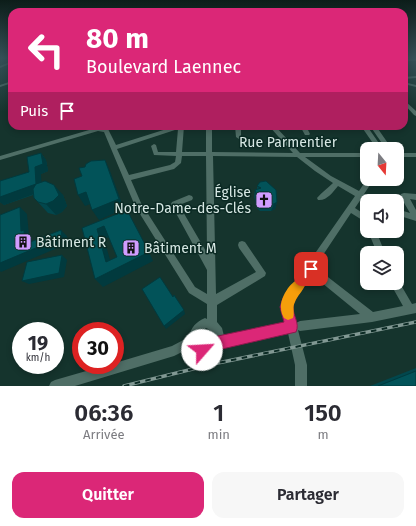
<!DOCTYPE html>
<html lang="fr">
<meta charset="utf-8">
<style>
body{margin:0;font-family:"Fira Sans",sans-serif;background:#f7f7f7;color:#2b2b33;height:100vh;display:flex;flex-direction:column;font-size:15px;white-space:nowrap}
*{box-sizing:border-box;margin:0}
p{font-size:13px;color:#7c7c81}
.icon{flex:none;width:22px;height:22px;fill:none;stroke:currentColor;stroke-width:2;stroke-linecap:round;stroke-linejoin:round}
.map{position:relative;height:386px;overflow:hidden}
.drawer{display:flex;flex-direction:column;background:#fff;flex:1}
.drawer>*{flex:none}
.top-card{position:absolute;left:8px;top:8px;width:400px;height:122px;border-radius:12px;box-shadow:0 2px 6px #0003;background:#db2777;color:#fff;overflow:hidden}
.needle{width:26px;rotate:162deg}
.buttons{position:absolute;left:360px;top:142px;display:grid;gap:8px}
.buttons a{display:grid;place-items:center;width:44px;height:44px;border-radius:8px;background:#fff;box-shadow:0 2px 6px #0003;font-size:20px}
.speed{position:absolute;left:12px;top:322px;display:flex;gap:8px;font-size:20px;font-weight:700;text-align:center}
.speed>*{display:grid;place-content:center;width:52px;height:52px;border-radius:50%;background:#fff;box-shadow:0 2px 6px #0003;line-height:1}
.speed small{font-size:10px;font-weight:400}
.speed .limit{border:6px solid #d22;background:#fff;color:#111}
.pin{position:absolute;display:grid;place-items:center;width:34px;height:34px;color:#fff;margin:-17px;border-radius:8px;box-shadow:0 2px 6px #0006}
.me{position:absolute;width:44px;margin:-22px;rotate:64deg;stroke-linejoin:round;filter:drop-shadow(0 0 3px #0008)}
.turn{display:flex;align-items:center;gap:14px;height:84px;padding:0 12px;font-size:18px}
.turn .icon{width:52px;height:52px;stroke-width:2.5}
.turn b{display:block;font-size:28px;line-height:34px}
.then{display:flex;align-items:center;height:38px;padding:0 12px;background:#0003;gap:8px;font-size:15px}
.eta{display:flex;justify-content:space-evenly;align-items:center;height:68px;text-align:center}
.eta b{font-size:24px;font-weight:600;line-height:28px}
.primary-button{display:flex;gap:8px;margin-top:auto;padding:8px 12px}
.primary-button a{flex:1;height:46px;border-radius:12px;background:#db2777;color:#fff;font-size:16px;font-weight:600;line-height:46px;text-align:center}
.primary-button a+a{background:#f7f7f7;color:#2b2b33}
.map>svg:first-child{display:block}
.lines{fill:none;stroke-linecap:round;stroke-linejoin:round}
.minor{fill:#4f6e66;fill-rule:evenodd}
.rail-casing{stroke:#819893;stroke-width:3.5}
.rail{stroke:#0b2a24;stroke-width:2;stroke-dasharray:5.5;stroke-linecap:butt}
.wall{fill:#02474d}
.shaded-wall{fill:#013a3e}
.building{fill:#025359;stroke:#013a3e;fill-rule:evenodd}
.route{fill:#db2777;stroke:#8e194d}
.slow{fill:#f59e0b}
.labels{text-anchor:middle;stroke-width:3;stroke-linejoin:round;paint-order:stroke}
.street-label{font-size:14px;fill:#d7e8e4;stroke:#0b2a24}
.poi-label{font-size:14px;fill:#d7e8e4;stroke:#0b2a24;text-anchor:start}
</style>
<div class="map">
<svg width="416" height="386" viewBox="0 0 416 386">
<rect width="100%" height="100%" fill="#15342d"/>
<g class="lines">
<!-- minor -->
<path class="minor" d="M404,59H416V61H404Z
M12,61V63L0,68V66Z
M416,76V78L404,79V77Z
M12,81V83L0,87V85Z
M404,82L416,85V87L404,84Z
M404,100L416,111V116L414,115L404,104Z
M106,126L111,127L108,129L116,145L176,126H184L182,152H206V126H212V152L293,153L269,126H275L300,153H367V157H305L331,176L359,191L367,179H374L364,194L374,199L375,201H367V202L361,199L355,208L367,216V223L351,213L315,267L373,312L403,306L390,283H397V279L398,280L412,304L416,303V313L372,322L300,331L298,330L307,365V386H295V365L288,333L220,348C211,358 199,359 192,347L174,356L75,386H49L51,382L55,380L107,365H115V363L172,346L189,337C191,327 196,322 205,318L207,319V304L189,293L135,206L104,132L98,131L0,160V156L96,128H103ZM178,129L176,152H158L156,145L154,144L151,146L154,155L176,156L175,162L170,165L129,175L117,149ZM182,156H206L207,253L179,205L192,200L193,198L192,196L189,195L172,202L171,204L207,270V294L195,287L141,203L131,180L174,169L181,163ZM213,156L297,157L315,171L333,183C328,188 321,193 317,198L318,200C327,201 333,192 338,186L355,196L286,295L282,307L286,323L224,336L222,328L217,322V305L265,276L266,273L245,242L242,241L239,242L238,245L239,248L256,272L216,294ZM311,274L360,314L300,321L296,323L292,307L293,300ZM206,328C216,332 215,340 207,346C196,343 199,334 206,328Z
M235,126H241V138L239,139L236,137Z
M300,126H306L310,134L309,135H305Z
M361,126H367L383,149H377Z
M370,126H376L392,149H386Z
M397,153H416V157H397Z
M404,193L416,194V200L410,199L416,210V221L397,215V209L410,213L400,196L401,194Z
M368,231H376L385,253H377Z"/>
<!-- rail casing -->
<g class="rail-casing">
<path id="rail" d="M124,386L213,364L416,322"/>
</g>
<!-- rail -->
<use href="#rail" class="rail"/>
</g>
<!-- wall -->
<path class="wall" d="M41,153L46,160L48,171L41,174V182L63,195L67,206L62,212L56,215L48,213L34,198L33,195L4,205L0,202V181L29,172Z
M257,186L277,202L275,209L271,211H260L257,208L254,197L255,190L257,189Z
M416,368V386H370Z"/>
<!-- shaded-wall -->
<path class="shaded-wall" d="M41,153L46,160L48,171L41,174L42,191L4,205L0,202V197L35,167Z
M105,160L110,171L124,209L99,220L92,210Z
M54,185L63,195L67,206L62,212L56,215L46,204Z
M86,192L93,203L85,206L78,195Z
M277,202L275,209L271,211L274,204Z
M20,207L27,214L29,235L31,236L33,249L61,230L67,236L69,243L1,272L0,271V263L25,244L21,231Z
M104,226L111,236L104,239L113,270L149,252L153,261L103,287L95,279L106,262L97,229Z
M62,255L67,260L64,277L29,284L22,281Z
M184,310L185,314L166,329L164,326Z
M81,344V346L78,347L75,346Z"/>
<!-- building -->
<path class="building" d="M41,153L43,164L35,167L36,184L0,197V181L29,172L27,157Z
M105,160L119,199L92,210L86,192L78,195L74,179L82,176L79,168L85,167L86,164L91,161Z
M45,181L54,185L59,195L53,201L46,204L38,202L34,198L33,189L36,184Z
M266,181L276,190L277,202L274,204H262L258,201L255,190L261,188L257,186L260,182Z
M20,207L21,231L24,230L25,244L61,230L62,237L0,263V215Z
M127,210L149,252L95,279L82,228ZM104,226L117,257L106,262L97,229Z
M62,255L59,273L22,281L27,262Z
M160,277L173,297L174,295L184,310L164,326L142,289Z
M88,329V331H83Z
M81,332V344L75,346V334Z
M416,371V386H378Z"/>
<!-- sky -->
<linearGradient id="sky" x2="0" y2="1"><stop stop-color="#0c1d19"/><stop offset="0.52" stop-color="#355057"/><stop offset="1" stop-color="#355057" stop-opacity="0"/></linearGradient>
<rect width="416" height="112" fill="url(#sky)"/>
<!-- route -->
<path class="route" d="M311,263L315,265L317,269C312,280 293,296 293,307C293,316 300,323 296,332L222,349L219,353L208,359L197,355L195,350L197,346L202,343L208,344L213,338L218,336L284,322L280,307L283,298L307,265Z"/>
<!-- slow -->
<path class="slow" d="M299,279L303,280L305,285C303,291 297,296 295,302C292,307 295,312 293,318L288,320L284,318C282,315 281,311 281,308C280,298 290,282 299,279Z"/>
<!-- icons -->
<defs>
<g id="church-square" transform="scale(0.9)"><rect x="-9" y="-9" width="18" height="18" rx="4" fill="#d09dff" stroke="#0b2a24"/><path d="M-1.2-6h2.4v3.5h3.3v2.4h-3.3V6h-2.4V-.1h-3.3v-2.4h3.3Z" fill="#111"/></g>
<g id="building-square" transform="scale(0.9)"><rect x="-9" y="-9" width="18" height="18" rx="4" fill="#d09dff" stroke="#0b2a24"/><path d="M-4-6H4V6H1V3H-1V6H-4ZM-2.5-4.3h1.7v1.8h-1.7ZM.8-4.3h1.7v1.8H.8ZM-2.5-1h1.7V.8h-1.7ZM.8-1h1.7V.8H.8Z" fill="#111"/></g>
</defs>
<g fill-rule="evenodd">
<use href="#church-square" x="264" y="200"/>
<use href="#building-square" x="23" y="242"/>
<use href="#building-square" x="131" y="248"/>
</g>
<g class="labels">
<!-- street labels -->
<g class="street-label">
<text x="288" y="147">Rue Parmentier</text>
</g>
<!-- poi labels -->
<g class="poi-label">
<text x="251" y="197" text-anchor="end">Église<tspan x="251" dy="16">Notre-Dame-des-Clés</tspan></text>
<text x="36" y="247">Bâtiment R</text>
<text x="144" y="253">Bâtiment M</text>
</g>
</g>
</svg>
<div class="buttons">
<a><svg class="needle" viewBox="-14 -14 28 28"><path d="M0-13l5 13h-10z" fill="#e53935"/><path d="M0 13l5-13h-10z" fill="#7c7c81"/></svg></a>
<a><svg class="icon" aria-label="sound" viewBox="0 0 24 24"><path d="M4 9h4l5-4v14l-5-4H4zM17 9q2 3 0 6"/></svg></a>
<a><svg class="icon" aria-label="layers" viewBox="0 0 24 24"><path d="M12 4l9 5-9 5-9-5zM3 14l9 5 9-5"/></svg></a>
</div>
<div class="speed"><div>19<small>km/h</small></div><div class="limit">30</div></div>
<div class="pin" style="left:311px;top:269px;background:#d93025"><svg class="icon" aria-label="arrive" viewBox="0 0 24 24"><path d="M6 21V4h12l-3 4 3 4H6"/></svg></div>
<svg class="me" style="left:202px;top:350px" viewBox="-20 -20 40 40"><circle r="19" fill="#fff"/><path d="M0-13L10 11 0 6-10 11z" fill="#db2777"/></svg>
<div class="top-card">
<div class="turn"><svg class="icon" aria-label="left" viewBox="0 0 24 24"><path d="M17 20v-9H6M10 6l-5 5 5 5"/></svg><div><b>80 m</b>Boulevard Laennec</div></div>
<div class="then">Puis<svg class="icon" aria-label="arrive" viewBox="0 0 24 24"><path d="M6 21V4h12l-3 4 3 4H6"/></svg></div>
</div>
</div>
<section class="drawer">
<div class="eta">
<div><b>06:36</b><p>Arrivée</p></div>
<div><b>1</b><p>min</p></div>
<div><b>150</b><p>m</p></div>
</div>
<div class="primary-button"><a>Quitter</a><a>Partager</a></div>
</section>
